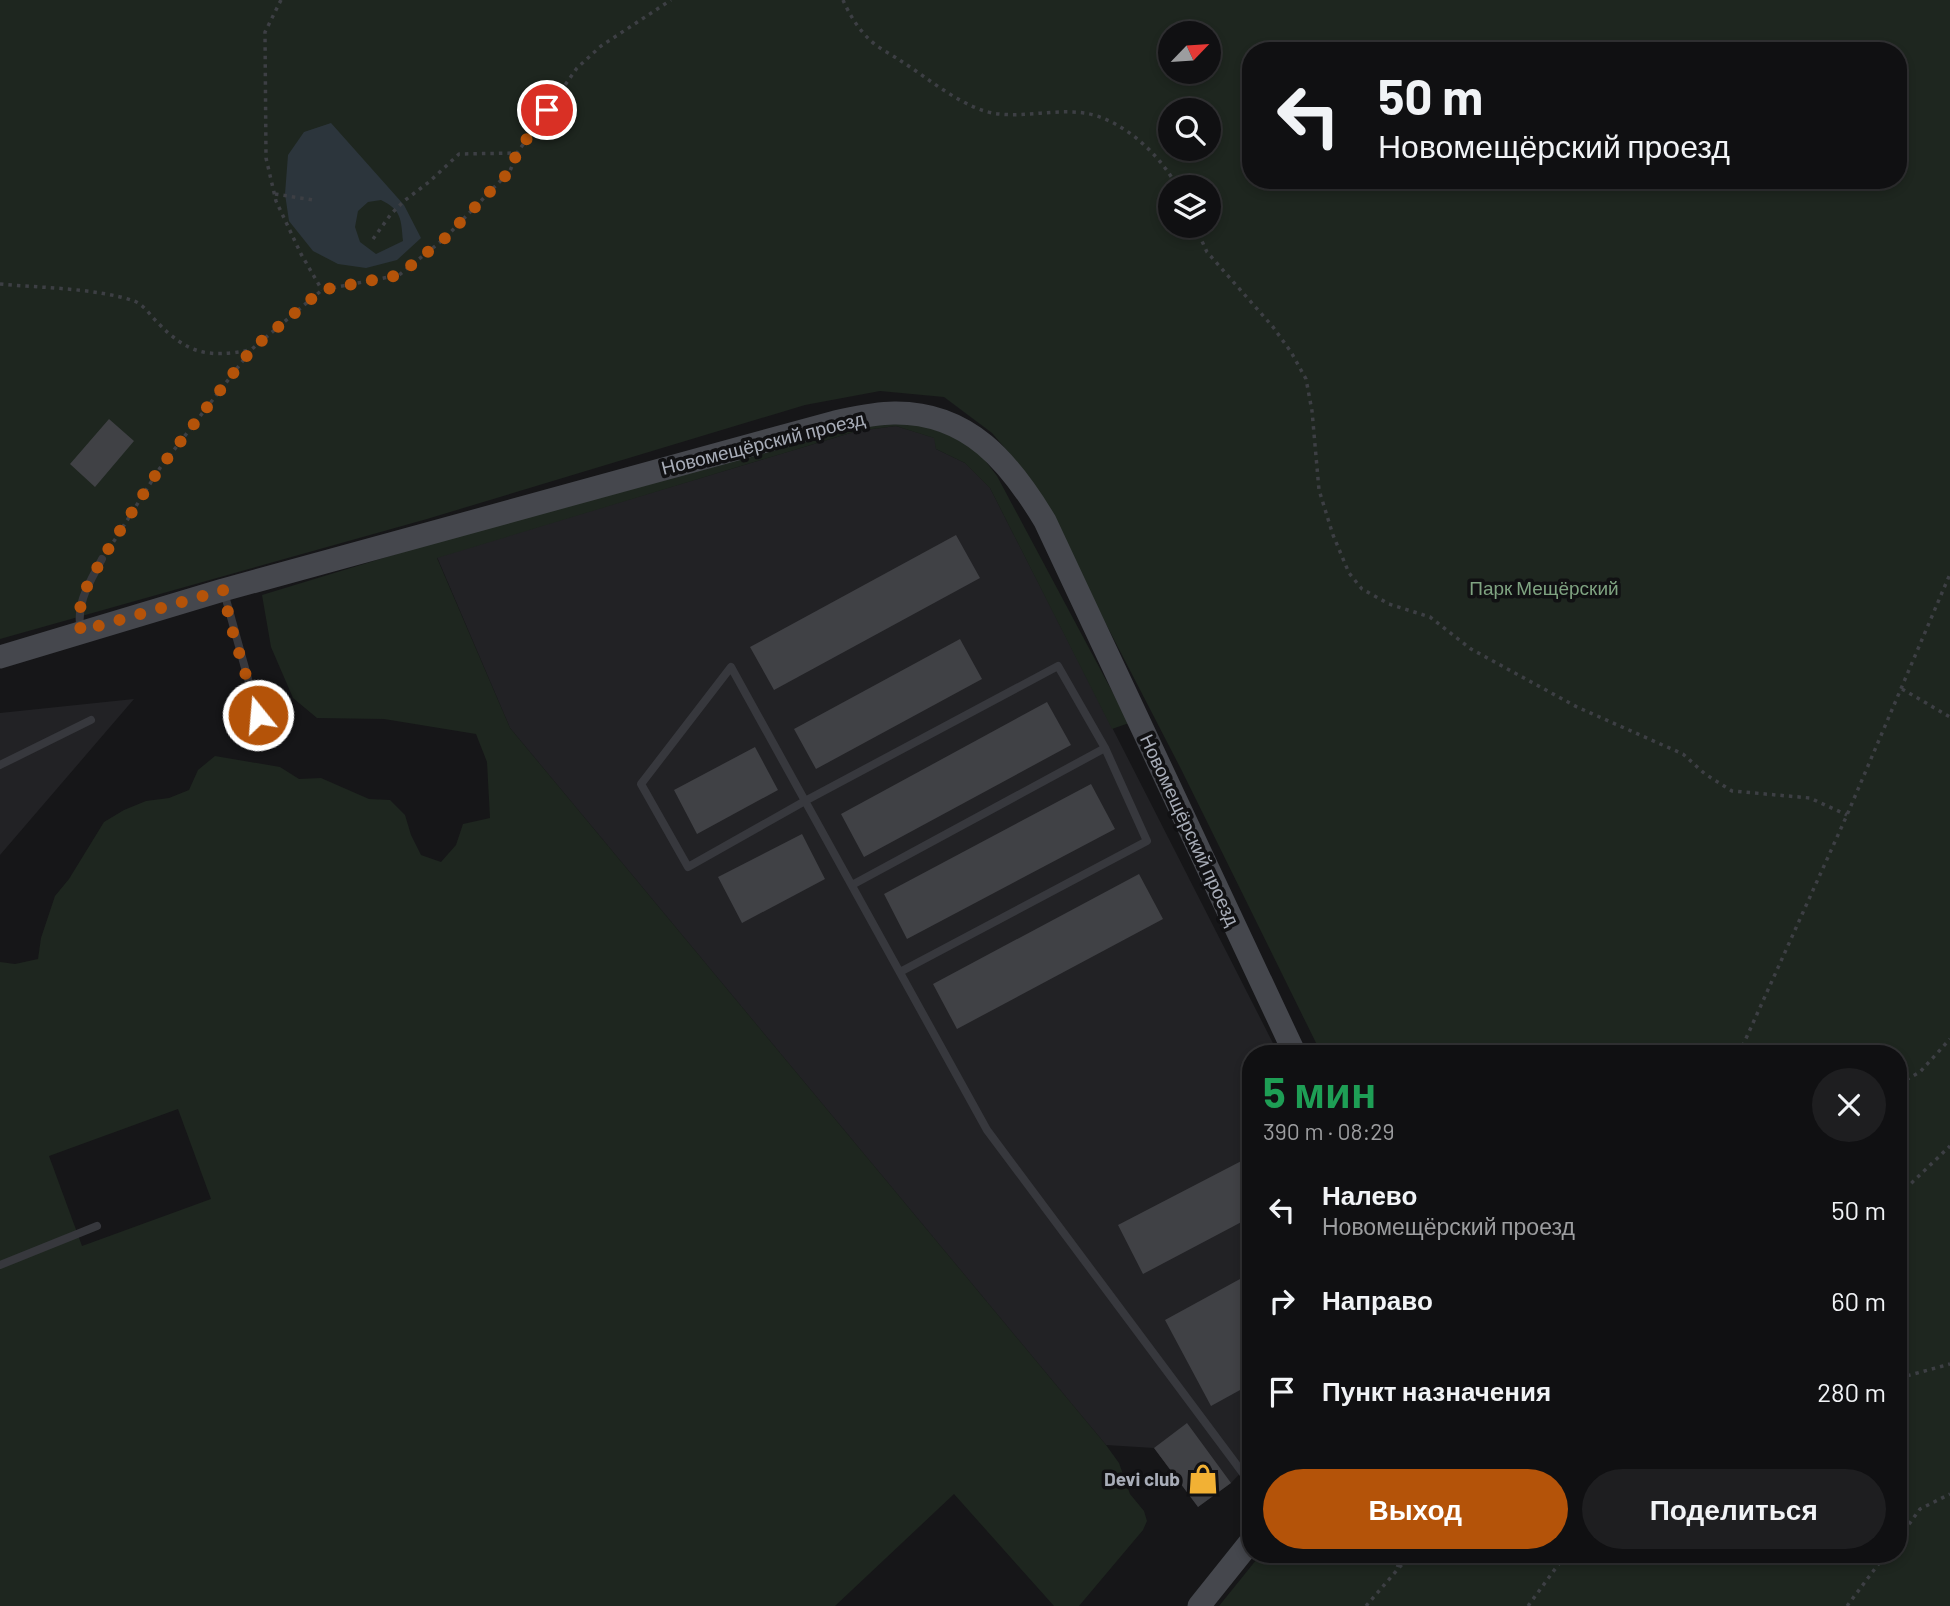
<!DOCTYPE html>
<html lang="ru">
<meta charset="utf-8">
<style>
body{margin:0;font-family:Barlow,sans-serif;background:#1e1e20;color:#f1f3f6;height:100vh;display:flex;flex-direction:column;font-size:26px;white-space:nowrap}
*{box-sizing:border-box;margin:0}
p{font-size:23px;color:#9c9d9f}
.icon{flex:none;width:38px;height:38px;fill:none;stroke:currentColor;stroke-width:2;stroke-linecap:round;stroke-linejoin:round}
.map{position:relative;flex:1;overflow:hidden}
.side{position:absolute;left:1242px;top:1045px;width:665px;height:518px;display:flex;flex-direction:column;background:#101012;border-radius:28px;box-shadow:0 4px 10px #0003,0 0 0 2px #303032}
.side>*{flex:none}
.banner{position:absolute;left:1242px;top:42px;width:665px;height:147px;border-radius:28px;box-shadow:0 4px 10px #0003,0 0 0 2px #303032;background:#101012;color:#f1f3f6;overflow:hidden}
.needle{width:46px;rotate:65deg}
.tools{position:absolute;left:1158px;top:21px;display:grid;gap:14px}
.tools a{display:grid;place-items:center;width:63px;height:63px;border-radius:50%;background:#101012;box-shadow:0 4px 10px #0003,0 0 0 2px #303032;font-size:35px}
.pin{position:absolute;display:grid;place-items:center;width:60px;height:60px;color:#fff;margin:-30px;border:4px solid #fff;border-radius:50%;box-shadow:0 2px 7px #0007}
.me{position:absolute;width:77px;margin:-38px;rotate:343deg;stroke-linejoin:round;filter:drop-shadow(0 0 5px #0008)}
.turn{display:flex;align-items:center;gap:24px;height:147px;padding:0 21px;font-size:32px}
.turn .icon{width:91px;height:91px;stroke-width:2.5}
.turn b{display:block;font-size:49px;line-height:60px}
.round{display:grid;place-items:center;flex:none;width:74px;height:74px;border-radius:37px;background:#1e1e20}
.summary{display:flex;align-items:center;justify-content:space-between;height:119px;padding:0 21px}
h1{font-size:42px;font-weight:700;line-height:52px;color:#1e9e55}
.action{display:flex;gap:14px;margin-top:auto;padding:14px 21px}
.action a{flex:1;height:80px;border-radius:42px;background:#b45309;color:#fff;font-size:28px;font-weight:700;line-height:80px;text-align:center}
.action a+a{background:#1e1e20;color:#f1f3f6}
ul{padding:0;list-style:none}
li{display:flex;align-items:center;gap:21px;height:91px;padding:0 21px}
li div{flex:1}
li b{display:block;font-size:26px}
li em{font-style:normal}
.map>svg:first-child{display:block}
.built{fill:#222225}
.green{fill:#1e261f;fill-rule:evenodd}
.water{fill:#2c353c;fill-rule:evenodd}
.building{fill:#404145}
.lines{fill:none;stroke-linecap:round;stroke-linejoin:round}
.path{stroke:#3d3f44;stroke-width:3.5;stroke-dasharray:3.5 5;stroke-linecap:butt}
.lane{stroke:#37383d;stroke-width:8}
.secondary{stroke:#45474d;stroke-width:23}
.route{stroke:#b45309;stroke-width:12;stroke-dasharray:0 21.6}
.labels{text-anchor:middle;stroke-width:7;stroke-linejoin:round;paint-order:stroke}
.street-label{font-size:19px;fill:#a8adb8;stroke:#111113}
.park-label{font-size:19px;fill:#7fa381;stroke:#111113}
.poi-label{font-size:19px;font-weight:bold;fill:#a8adb8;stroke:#111113;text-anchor:end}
</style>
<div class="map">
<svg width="1950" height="1606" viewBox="0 0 1950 1606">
<rect width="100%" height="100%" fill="#161618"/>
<!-- built -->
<path class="built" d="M896,426L935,438L936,449L965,463L990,488L1278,1053L1251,1054V1462L1231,1483L1198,1507L1154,1448L1106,1445L510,728L437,557L857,431Z
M134,699L0,855V713Z"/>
<!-- green -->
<path class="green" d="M0,0H1950V1606H1219L1261,1554H1899V1054L1321,1053L1181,769L1045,506L1017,462L992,433L944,397L880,391L805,405L427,519L0,639ZM1171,33H1209V72H1171ZM1251,51H1899V180H1251ZM1171,110H1209V149H1171ZM1171,187H1209V226H1171Z
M892,418L932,424L977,450L997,476L1129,723L1112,729L990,488L965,463L936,449L934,438L896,426L857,431L437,558L510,728L1106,1445L1119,1463L1130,1494L1144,1511L1147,1521L1143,1530L1079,1606H1054L954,1494L835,1606H0V962L15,964L38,959L41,938L55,896L69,879L104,822L124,810L146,801L169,798L189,790L198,770L215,756L280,767L299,779L321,778L369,799L390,800L405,815L411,835L421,855L441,862L456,845L463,824L490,818L487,762L476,734L384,719L317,718L293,698L271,647L262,595L426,545ZM178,1109L211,1199L82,1246L49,1156Z"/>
<!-- water -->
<path class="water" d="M331,123L404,205L421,238L397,260L366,268L338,264L313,251L289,221L285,194L288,155L304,132ZM381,200C402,210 401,220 403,241L376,254L360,242L355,227L358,211L368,202Z"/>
<!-- building -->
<path class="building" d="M109,419L134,441L95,487L70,464Z
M956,535L980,578L774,690L750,647Z
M960,639L982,679L816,769L794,729Z
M1047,702L1071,745L864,857L841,814Z
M755,747L778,790L697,834L674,790Z
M1091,784L1115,829L907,939L884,894Z
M802,834L825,879L742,923L718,877Z
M1139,874L1163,919L957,1029L933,984Z
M1251,1156V1217L1143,1274L1118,1225Z
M1251,1273V1384L1211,1406L1165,1320Z
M1187,1423L1231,1483L1198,1507L1154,1448Z"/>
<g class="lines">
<!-- path -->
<path class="path" d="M281,0L265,32L266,158L276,201L301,254L322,290
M843,0C849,14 859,30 870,40C878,48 891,54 901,61C928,78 966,111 999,114C1027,117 1056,109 1084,113C1121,118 1161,155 1177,187
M275,194L313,200
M1195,226L1207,252L1273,327L1291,352L1306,379L1312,411L1319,490L1333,535L1349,573L1362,589L1389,604L1430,617L1471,649L1577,707L1683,754L1705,774L1732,791L1810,798L1847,815
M373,239L391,214L404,201L429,182L459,154L517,153
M0,284C41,288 97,288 134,301C143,304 151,316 158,323C188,354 208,358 250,350
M109,549L160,468L252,349L322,290L399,275L444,239L510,171L517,153L577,68L601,46L671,0
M1902,689L1950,717
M1739,1054L1847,815L1950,574
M1899,1084L1920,1072L1950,1039
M1899,1195L1950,1146
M1899,1378L1950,1364
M1899,1538L1920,1509L1950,1494
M1364,1554L1400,1566
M1366,1606L1411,1554
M1528,1606L1558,1565L1569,1554
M1847,1606L1886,1554"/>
<!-- lane -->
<path class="lane" d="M224,592L258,715
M81,631C75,604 90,582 102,559
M0,765L91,720
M852,885L1105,748L1058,666L805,801L688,867L641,784L731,667L987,1130L1251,1484
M900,972L1147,841L1105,748
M0,1265L97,1226"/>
<!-- secondary -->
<path class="secondary" d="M0,657L223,590L835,422C854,418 874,413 894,413C969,412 1010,463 1045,521L1295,1054
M1199,1606L1251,1541"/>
</g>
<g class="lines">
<!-- route -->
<path class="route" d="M258,715L231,626L223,590L81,631L78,617L84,592L102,559L160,468L252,349L322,290L399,275L444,239L510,171L517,153L547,110"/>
</g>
<!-- icons -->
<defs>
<g id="shop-bare" transform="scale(2.415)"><path d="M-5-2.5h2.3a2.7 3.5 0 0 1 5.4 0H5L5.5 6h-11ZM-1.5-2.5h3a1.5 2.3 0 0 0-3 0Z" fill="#f2b134" stroke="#111113" stroke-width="2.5" paint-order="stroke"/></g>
</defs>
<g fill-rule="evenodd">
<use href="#shop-bare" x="1203" y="1479"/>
</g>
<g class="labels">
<!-- street labels -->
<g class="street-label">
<text transform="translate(763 443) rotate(-14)" y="7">Новомещёрский проезд</text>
<text transform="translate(1190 830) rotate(65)" y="7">Новомещёрский проезд</text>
</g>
<!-- park labels -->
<g class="park-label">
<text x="1544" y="595">Парк Мещёрский</text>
</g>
<!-- poi labels -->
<g class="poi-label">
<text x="1180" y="1486">Devi club</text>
</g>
</g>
</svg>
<div class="tools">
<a><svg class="needle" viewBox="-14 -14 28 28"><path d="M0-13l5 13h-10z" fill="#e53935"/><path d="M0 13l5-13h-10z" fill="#9c9d9f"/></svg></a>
<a><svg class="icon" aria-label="search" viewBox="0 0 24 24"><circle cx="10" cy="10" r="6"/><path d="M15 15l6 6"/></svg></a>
<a><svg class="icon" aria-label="layers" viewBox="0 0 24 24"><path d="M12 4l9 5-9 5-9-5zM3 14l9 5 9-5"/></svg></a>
</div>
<div class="pin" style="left:547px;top:110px;background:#d93025"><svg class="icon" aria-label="arrive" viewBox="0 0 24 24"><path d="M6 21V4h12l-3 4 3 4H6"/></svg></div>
<svg class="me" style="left:258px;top:715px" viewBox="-20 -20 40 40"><circle r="17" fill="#b45309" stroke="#fff" stroke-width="3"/><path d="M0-11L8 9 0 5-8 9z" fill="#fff"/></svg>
<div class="banner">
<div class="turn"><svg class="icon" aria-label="left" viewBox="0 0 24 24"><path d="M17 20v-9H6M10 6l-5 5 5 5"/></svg><div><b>50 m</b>Новомещёрский проезд</div></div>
</div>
<section class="side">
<div class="summary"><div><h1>5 мин</h1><p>390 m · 08:29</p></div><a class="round"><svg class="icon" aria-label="close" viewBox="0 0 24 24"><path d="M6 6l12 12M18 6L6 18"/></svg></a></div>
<ul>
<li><svg class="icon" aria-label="left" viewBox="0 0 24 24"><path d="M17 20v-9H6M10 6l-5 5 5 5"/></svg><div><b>Налево</b><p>Новомещёрский проезд</p></div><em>50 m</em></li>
<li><svg class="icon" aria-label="right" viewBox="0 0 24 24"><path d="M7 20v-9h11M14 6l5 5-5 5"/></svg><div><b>Направо</b></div><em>60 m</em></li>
<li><svg class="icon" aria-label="arrive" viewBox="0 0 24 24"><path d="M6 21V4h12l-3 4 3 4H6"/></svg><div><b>Пункт назначения</b></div><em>280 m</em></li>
</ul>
<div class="action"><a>Выход</a><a>Поделиться</a></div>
</section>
</div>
